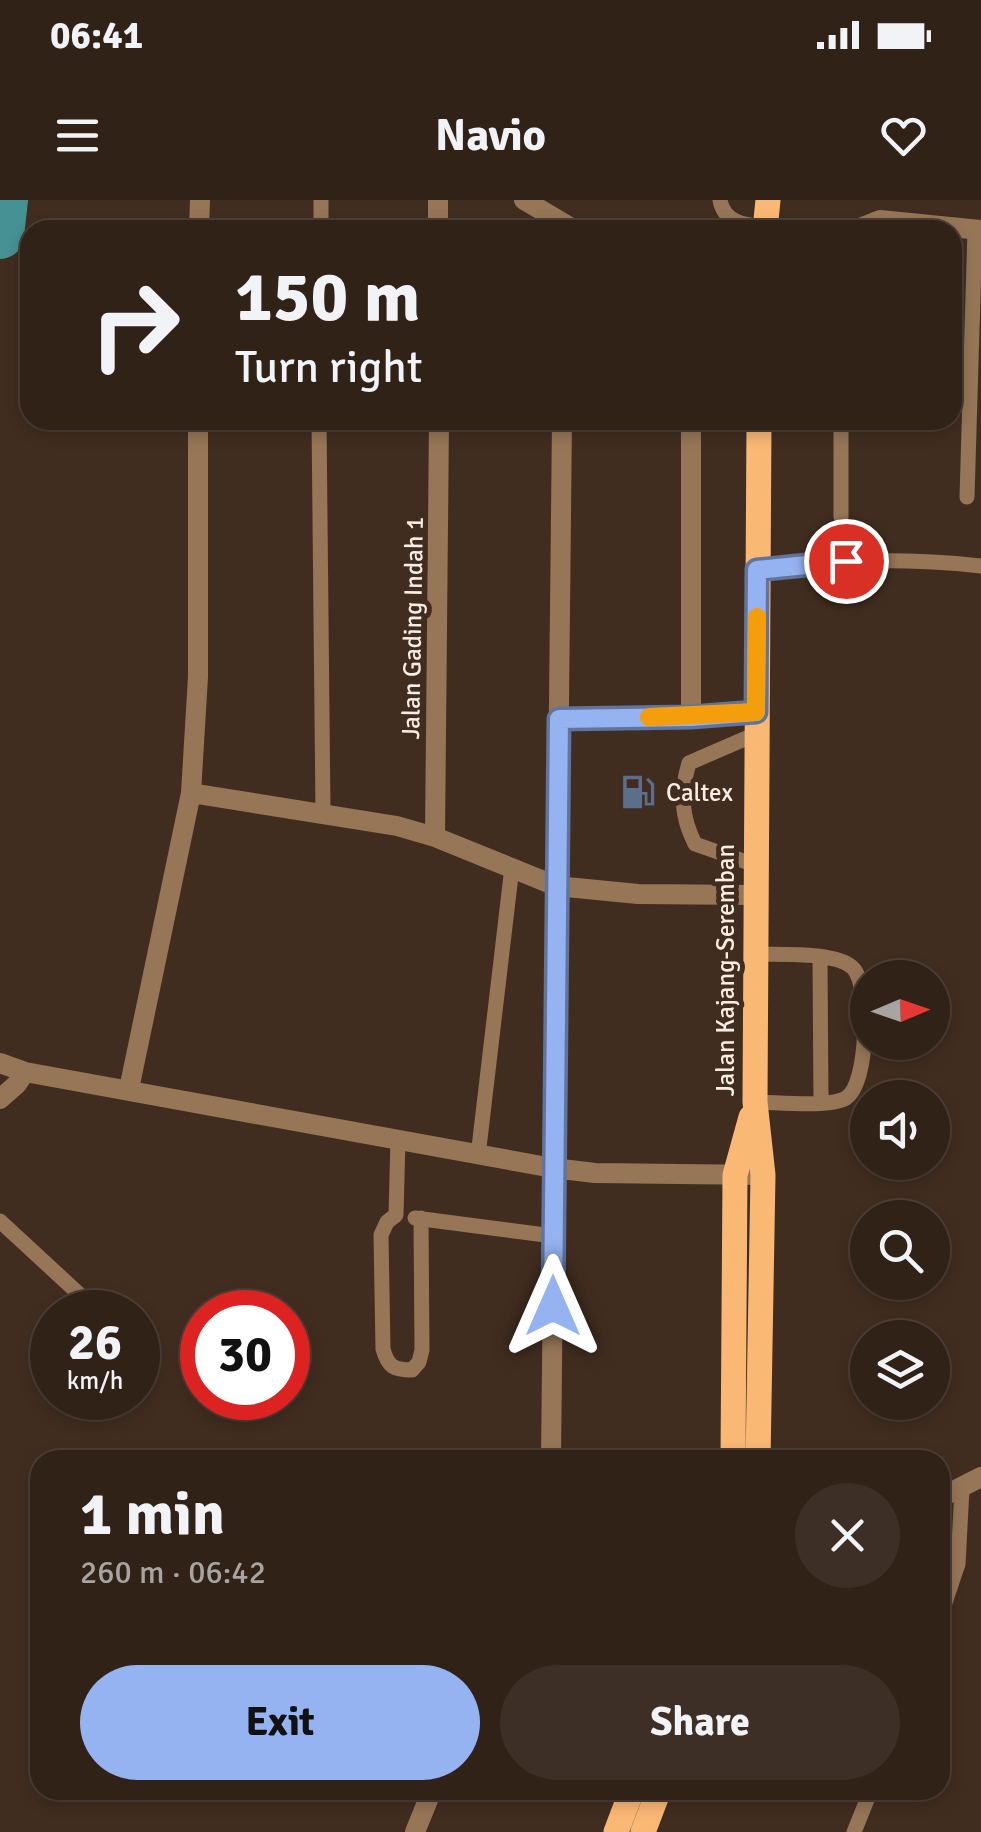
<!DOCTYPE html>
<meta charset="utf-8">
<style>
body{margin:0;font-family:Signika,sans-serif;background:#3d2f25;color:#f1f3f6;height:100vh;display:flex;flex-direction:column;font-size:38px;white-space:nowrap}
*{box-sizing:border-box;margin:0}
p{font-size:32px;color:#a8a4a2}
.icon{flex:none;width:55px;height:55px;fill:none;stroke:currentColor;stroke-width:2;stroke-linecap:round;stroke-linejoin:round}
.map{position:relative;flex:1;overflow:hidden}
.details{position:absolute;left:30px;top:1250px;width:920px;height:350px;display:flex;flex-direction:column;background:#312218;border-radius:30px;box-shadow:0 5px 15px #0003,0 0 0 2px #4c3f37}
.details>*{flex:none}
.guide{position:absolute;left:20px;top:20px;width:942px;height:210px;border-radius:30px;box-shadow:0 5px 15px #0003,0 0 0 2px #4c3f37;background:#312218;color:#f1f3f6;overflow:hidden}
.needle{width:65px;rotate:88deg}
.tools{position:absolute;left:850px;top:760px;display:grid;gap:20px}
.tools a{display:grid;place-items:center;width:100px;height:100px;border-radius:50%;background:#312218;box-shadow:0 5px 15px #0003,0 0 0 2px #4c3f37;font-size:50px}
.speed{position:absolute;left:30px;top:1090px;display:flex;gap:20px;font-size:50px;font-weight:700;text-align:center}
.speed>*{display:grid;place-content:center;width:130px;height:130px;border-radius:50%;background:#312218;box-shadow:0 5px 15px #0003,0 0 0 2px #4c3f37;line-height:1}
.speed small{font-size:25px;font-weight:400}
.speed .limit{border:15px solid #d22;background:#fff;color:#111}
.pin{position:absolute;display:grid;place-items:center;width:85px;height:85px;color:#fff;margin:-42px;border:5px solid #fff;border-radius:50%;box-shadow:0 2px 10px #0007}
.me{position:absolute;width:110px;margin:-55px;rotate:0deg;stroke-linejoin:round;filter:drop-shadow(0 0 8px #0008)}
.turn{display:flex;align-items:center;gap:35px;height:210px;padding:0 50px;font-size:45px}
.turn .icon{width:130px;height:130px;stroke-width:2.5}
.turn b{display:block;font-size:70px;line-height:85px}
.round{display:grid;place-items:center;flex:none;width:105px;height:105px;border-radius:52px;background:#3d2f25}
.head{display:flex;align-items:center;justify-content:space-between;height:170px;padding:0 50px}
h1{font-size:60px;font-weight:800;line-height:75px}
.primary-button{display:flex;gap:20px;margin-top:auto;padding:20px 50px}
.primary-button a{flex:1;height:115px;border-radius:60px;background:#95b2f1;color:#111;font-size:40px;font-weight:800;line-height:115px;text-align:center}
.primary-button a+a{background:#3d2f25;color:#f1f3f6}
.status{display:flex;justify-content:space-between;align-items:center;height:70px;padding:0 50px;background:#312218;direction:ltr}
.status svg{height:28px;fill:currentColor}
header{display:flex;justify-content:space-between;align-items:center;height:130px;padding:0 50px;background:#312218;font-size:45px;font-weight:800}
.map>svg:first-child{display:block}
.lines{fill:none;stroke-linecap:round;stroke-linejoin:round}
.river{stroke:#469193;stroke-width:48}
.service{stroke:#967657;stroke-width:15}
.minor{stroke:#967657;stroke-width:20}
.primary{stroke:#fab875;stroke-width:25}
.route-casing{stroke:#61749d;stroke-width:25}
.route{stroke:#95b2f1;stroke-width:18}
.slow{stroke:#f59e0b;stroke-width:18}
.labels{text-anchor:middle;stroke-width:10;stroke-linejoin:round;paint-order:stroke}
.street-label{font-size:25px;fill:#faede5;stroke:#412d20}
.poi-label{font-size:25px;fill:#faede5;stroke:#412d20;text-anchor:start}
</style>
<div class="status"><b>06:41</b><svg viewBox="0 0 49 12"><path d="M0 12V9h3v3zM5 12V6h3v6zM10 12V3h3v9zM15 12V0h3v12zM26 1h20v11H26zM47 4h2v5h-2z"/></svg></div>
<header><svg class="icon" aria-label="menu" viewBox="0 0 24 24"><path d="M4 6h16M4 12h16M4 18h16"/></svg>Navio<svg class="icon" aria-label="heart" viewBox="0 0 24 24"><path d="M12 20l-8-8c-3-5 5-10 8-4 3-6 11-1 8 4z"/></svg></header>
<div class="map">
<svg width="981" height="1632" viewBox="0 0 981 1632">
<rect width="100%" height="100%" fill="#412d20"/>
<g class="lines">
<!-- river -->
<path class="river" d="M0,35L4,0"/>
<!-- service -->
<path class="service" d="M720,0C724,23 745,25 765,27
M321,30V0
M319,220L323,613
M841,220V317
M967,297L975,29
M757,370C833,359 905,358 981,366
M755,665L695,644C681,616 680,593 689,563L756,534
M820,757L821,903
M755,902C776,902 829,908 846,898C869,884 870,785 853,768C836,751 778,755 755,754
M398,939L396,1015L387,1022L381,1035L383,1149C388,1167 394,1170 412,1170L419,1162L422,1150L421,1018
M478,956L512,667
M415,1018L553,1036
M0,1021L92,1106
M940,1417L958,1364L962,1289
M854,1632L871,1590"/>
<!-- minor -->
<path class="minor" d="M438,0V30
M524,0L575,30
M199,30L200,0
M855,30L880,20L981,30
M691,517L756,512
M559,519L691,517V220
M191,593L397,626L435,637L556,686L638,694L755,695
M435,637L439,220
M0,863L25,872L553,968L595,973L763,975
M129,889L191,593L198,477V220
M0,899L17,884L25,872
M551,1260L562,220
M940,1298L981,1277
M415,1632L432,1590"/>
<!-- primary -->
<path class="primary" d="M765,30L768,0
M733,1260L735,975L751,917
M758,1260L763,975L755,902L759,220
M616,1632L632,1590
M643,1632L659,1590"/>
</g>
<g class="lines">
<!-- route casing -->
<g class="route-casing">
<path id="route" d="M553,1106L559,519L691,517L756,512L757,370L846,361"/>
</g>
<!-- route -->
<use href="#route" class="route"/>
<!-- slow -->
<path class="slow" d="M649,517L756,512L757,417"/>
</g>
<!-- icons -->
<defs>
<g id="fuel-bare" transform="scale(2.7)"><path d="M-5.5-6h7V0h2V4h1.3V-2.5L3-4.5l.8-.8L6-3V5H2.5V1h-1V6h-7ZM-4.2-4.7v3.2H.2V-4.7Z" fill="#5c6f8a" stroke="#412d20" stroke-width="2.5" paint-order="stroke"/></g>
</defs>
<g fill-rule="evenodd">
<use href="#fuel-bare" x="638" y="592"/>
</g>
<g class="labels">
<!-- street labels -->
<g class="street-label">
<text transform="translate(412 428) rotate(-89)" y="9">Jalan Gading Indah 1</text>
<text transform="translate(725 770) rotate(-90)" y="9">Jalan Kajang-Seremban</text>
</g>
<!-- poi labels -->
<g class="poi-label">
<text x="666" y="601">Caltex</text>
</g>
</g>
</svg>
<div class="tools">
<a><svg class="needle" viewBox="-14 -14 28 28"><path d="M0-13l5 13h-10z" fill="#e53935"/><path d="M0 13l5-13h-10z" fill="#a8a4a2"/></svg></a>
<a><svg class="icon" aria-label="sound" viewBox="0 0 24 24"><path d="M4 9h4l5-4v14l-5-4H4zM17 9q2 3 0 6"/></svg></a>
<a><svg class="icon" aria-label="search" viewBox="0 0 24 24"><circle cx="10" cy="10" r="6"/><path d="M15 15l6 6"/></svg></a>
<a><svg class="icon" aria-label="layers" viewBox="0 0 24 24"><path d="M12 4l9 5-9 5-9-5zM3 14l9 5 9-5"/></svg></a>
</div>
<div class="speed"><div>26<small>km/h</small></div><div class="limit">30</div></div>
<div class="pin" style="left:846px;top:361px;background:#d93025"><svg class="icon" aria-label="arrive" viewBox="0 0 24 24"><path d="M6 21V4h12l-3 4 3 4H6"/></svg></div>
<svg class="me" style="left:553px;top:1106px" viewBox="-20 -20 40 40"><path d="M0-17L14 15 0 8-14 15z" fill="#95b2f1" stroke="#fff" stroke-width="4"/></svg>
<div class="guide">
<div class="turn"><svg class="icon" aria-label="right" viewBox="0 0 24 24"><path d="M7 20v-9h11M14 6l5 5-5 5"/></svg><div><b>150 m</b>Turn right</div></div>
</div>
<section class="details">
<div class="head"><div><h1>1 min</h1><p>260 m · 06:42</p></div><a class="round"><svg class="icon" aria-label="close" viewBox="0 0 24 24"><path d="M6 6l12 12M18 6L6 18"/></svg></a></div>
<div class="primary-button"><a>Exit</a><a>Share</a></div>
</section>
</div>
